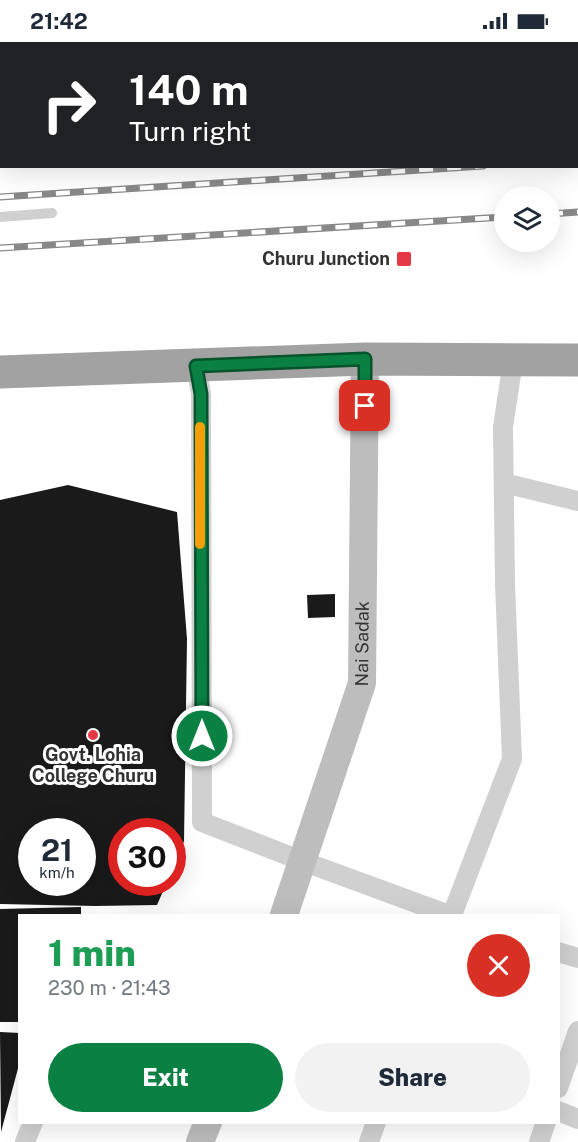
<!DOCTYPE html>
<meta charset="utf-8">
<style>
body{margin:0;font-family:"Public Sans",sans-serif;background:#f2f2f3;color:#1f2937;height:100vh;display:flex;flex-direction:column;font-size:22px;white-space:nowrap}
*{box-sizing:border-box;margin:0}
p{font-size:20px;color:#747a83}
.icon{flex:none;width:33px;height:33px;fill:none;stroke:currentColor;stroke-width:2;stroke-linecap:round;stroke-linejoin:round}
.map{position:relative;flex:1;overflow:hidden}
.panel{position:absolute;left:18px;top:872px;width:542px;height:210px;display:flex;flex-direction:column;background:#fff;border-radius:0px;box-shadow:0 6px 24px #0002}
.panel>*{flex:none}
.top-card{position:absolute;left:0px;top:0px;width:579px;height:126px;box-shadow:0 6px 24px #0002;background:#202124;color:#fff;overflow:hidden}
.tools{position:absolute;left:494px;top:144px;display:grid;gap:12px}
.tools a{display:grid;place-items:center;width:66px;height:66px;border-radius:50%;background:#fff;box-shadow:0 6px 24px #0002;font-size:30px}
.speed{position:absolute;left:18px;top:776px;display:flex;gap:12px;font-size:30px;font-weight:700;text-align:center}
.speed>*{display:grid;place-content:center;width:78px;height:78px;border-radius:50%;background:#fff;box-shadow:0 6px 24px #0002;line-height:1}
.speed small{font-size:15px;font-weight:400}
.speed .limit{border:9px solid #d22;background:#fff;color:#111}
.pin{position:absolute;display:grid;place-items:center;width:51px;height:51px;color:#fff;margin:-26px;border-radius:12px;box-shadow:0 3px 9px #0006}
.me{position:absolute;width:66px;margin:-33px;rotate:0deg;stroke-linejoin:round;filter:drop-shadow(0 0 4px #0008)}
.turn{display:flex;align-items:center;gap:21px;height:126px;padding:0 30px;font-size:27px}
.turn .icon{width:78px;height:78px;stroke-width:2.5}
.turn b{display:block;font-size:42px;line-height:51px}
.round{display:grid;place-items:center;flex:none;width:63px;height:63px;border-radius:32px;background:#f2f2f3}
.summary{display:flex;align-items:center;justify-content:space-between;height:102px;padding:0 30px}
h1{font-size:36px;font-weight:800;line-height:45px;color:#1e9e55}
.button{display:flex;gap:12px;margin-top:auto;padding:12px 30px}
.button a{flex:1;height:69px;border-radius:36px;background:#0b8043;color:#fff;font-size:24px;font-weight:800;line-height:69px;text-align:center}
.button a+a{background:#f2f2f3;color:#1f2937}
.status{display:flex;justify-content:space-between;align-items:center;height:42px;padding:0 30px;background:#fff;direction:ltr}
.status svg{height:16px;fill:currentColor}
.map>svg:first-child{display:block}
.building{fill:#1a1a1a;fill-rule:evenodd}
.lines{fill:none;stroke-linecap:round;stroke-linejoin:round}
.service{stroke:#d0d0d0;stroke-width:10}
.minor{stroke:#d0d0d0;stroke-width:20}
.secondary{stroke:#bdbdbd;stroke-width:28}
.trunk{stroke:#a2a2a2;stroke-width:33}
.rail-casing{stroke:#888;stroke-width:7}
.rail{stroke:#fff;stroke-width:4.5;stroke-dasharray:14;stroke-linecap:butt}
.route-casing{stroke:#07532c;stroke-width:15}
.route{stroke:#0b8043;stroke-width:10}
.slow{stroke:#f59e0b;stroke-width:10}
.poi-dot{fill:#e63946;stroke:#fff;stroke-width:2}
.labels{text-anchor:middle;stroke-width:6;stroke-linejoin:round;paint-order:stroke}
.poi-label{font-size:18px;font-weight:bold;fill:#333;stroke:#fff;text-anchor:end}
.street-label{font-size:18px;fill:#333;stroke:#fff}
</style>
<div class="status"><b>21:42</b><svg viewBox="0 0 49 12"><path d="M0 12V9h3v3zM5 12V6h3v6zM10 12V3h3v9zM15 12V0h3v12zM26 1h20v11H26zM47 4h2v5h-2z"/></svg></div>
<div class="map">
<svg width="578" height="1100" viewBox="0 0 578 1100">
<rect width="100%" height="100%" fill="#fff"/>
<!-- building -->
<path class="building" d="M68,443L177,470L187,597L184,799L173,827L172,789H122V840H167L157,863L95,864L0,862V458ZM32,789H82V840H32Z
M335,552V575L308,576L307,553Z
M81,865V873H20V980H0V867Z
M0,990L20,991V1019L1,1090Z"/>
<g class="lines">
<!-- service -->
<path class="service" d="M0,175L52,171"/>
<!-- minor -->
<path class="minor" d="M157,0V2
M339,0V2
M528,0L530,2
M39,2L41,0
M0,38L2,36
M196,324L201,352L202,780L302,819L449,873
M504,441L578,459
M452,873L512,717L505,542L503,385L513,319
M558,910L578,916
M558,1046L578,989
M558,1069L578,1077
M25,1100L33,1080
M369,1100L376,1080
M539,1100L546,1080"/>
<!-- secondary -->
<g class="secondary">
<path id="s1" d="M284,873L362,641L365,317"/>
<path d="M200,1100L208,1080"/>
</g>
<!-- trunk -->
<path class="trunk" d="M0,330L365,317L578,318"/>
<!-- rail casing -->
<g class="rail-casing">
<path id="rail" d="M0,155L483,124
M549,172L578,170
M0,206L504,175"/>
</g>
<!-- rail -->
<use href="#rail" class="rail"/>
</g>
<g class="lines">
<!-- route casing -->
<g class="route-casing">
<path id="route" d="M202,694L201,352L196,324L365,317V364"/>
</g>
<!-- route -->
<use href="#route" class="route"/>
<!-- slow -->
<path class="slow" d="M200,502V385"/>
</g>
<!-- markers -->
<g class="poi-dot">
<rect x="396" y="209" width="16" height="16" rx="3"/>
<circle cx="93" cy="693" r="6"/>
</g>
<g class="labels">
<!-- poi labels -->
<g class="poi-label">
<text x="390" y="223">Churu Junction</text>
<text x="93" y="719" text-anchor="middle">Govt. Lohia<tspan x="93" dy="21">College Churu</tspan></text>
</g>
<!-- street labels -->
<g class="street-label">
<text dy="6" stroke="none"><textPath href="#s1" startOffset="284">Nai Sadak</textPath></text>
</g>
</g>
</svg>
<div class="tools">
<a><svg class="icon" aria-label="layers" viewBox="0 0 24 24"><path d="M12 4l9 5-9 5-9-5zM3 14l9 5 9-5"/></svg></a>
</div>
<div class="speed"><div>21<small>km/h</small></div><div class="limit">30</div></div>
<div class="pin" style="left:365px;top:364px;background:#d93025"><svg class="icon" aria-label="arrive" viewBox="0 0 24 24"><path d="M6 21V4h12l-3 4 3 4H6"/></svg></div>
<svg class="me" style="left:202px;top:694px" viewBox="-20 -20 40 40"><circle r="17" fill="#0b8043" stroke="#fff" stroke-width="3"/><path d="M0-11L8 9 0 5-8 9z" fill="#fff"/></svg>
<div class="top-card">
<div class="turn"><svg class="icon" aria-label="right" viewBox="0 0 24 24"><path d="M7 20v-9h11M14 6l5 5-5 5"/></svg><div><b>140 m</b>Turn right</div></div>
</div>
<section class="panel">
<div class="summary"><div><h1>1 min</h1><p>230 m · 21:43</p></div><a class="round" style="background:#d93025;color:#fff"><svg class="icon" aria-label="close" viewBox="0 0 24 24"><path d="M6 6l12 12M18 6L6 18"/></svg></a></div>
<div class="button"><a>Exit</a><a>Share</a></div>
</section>
</div>
